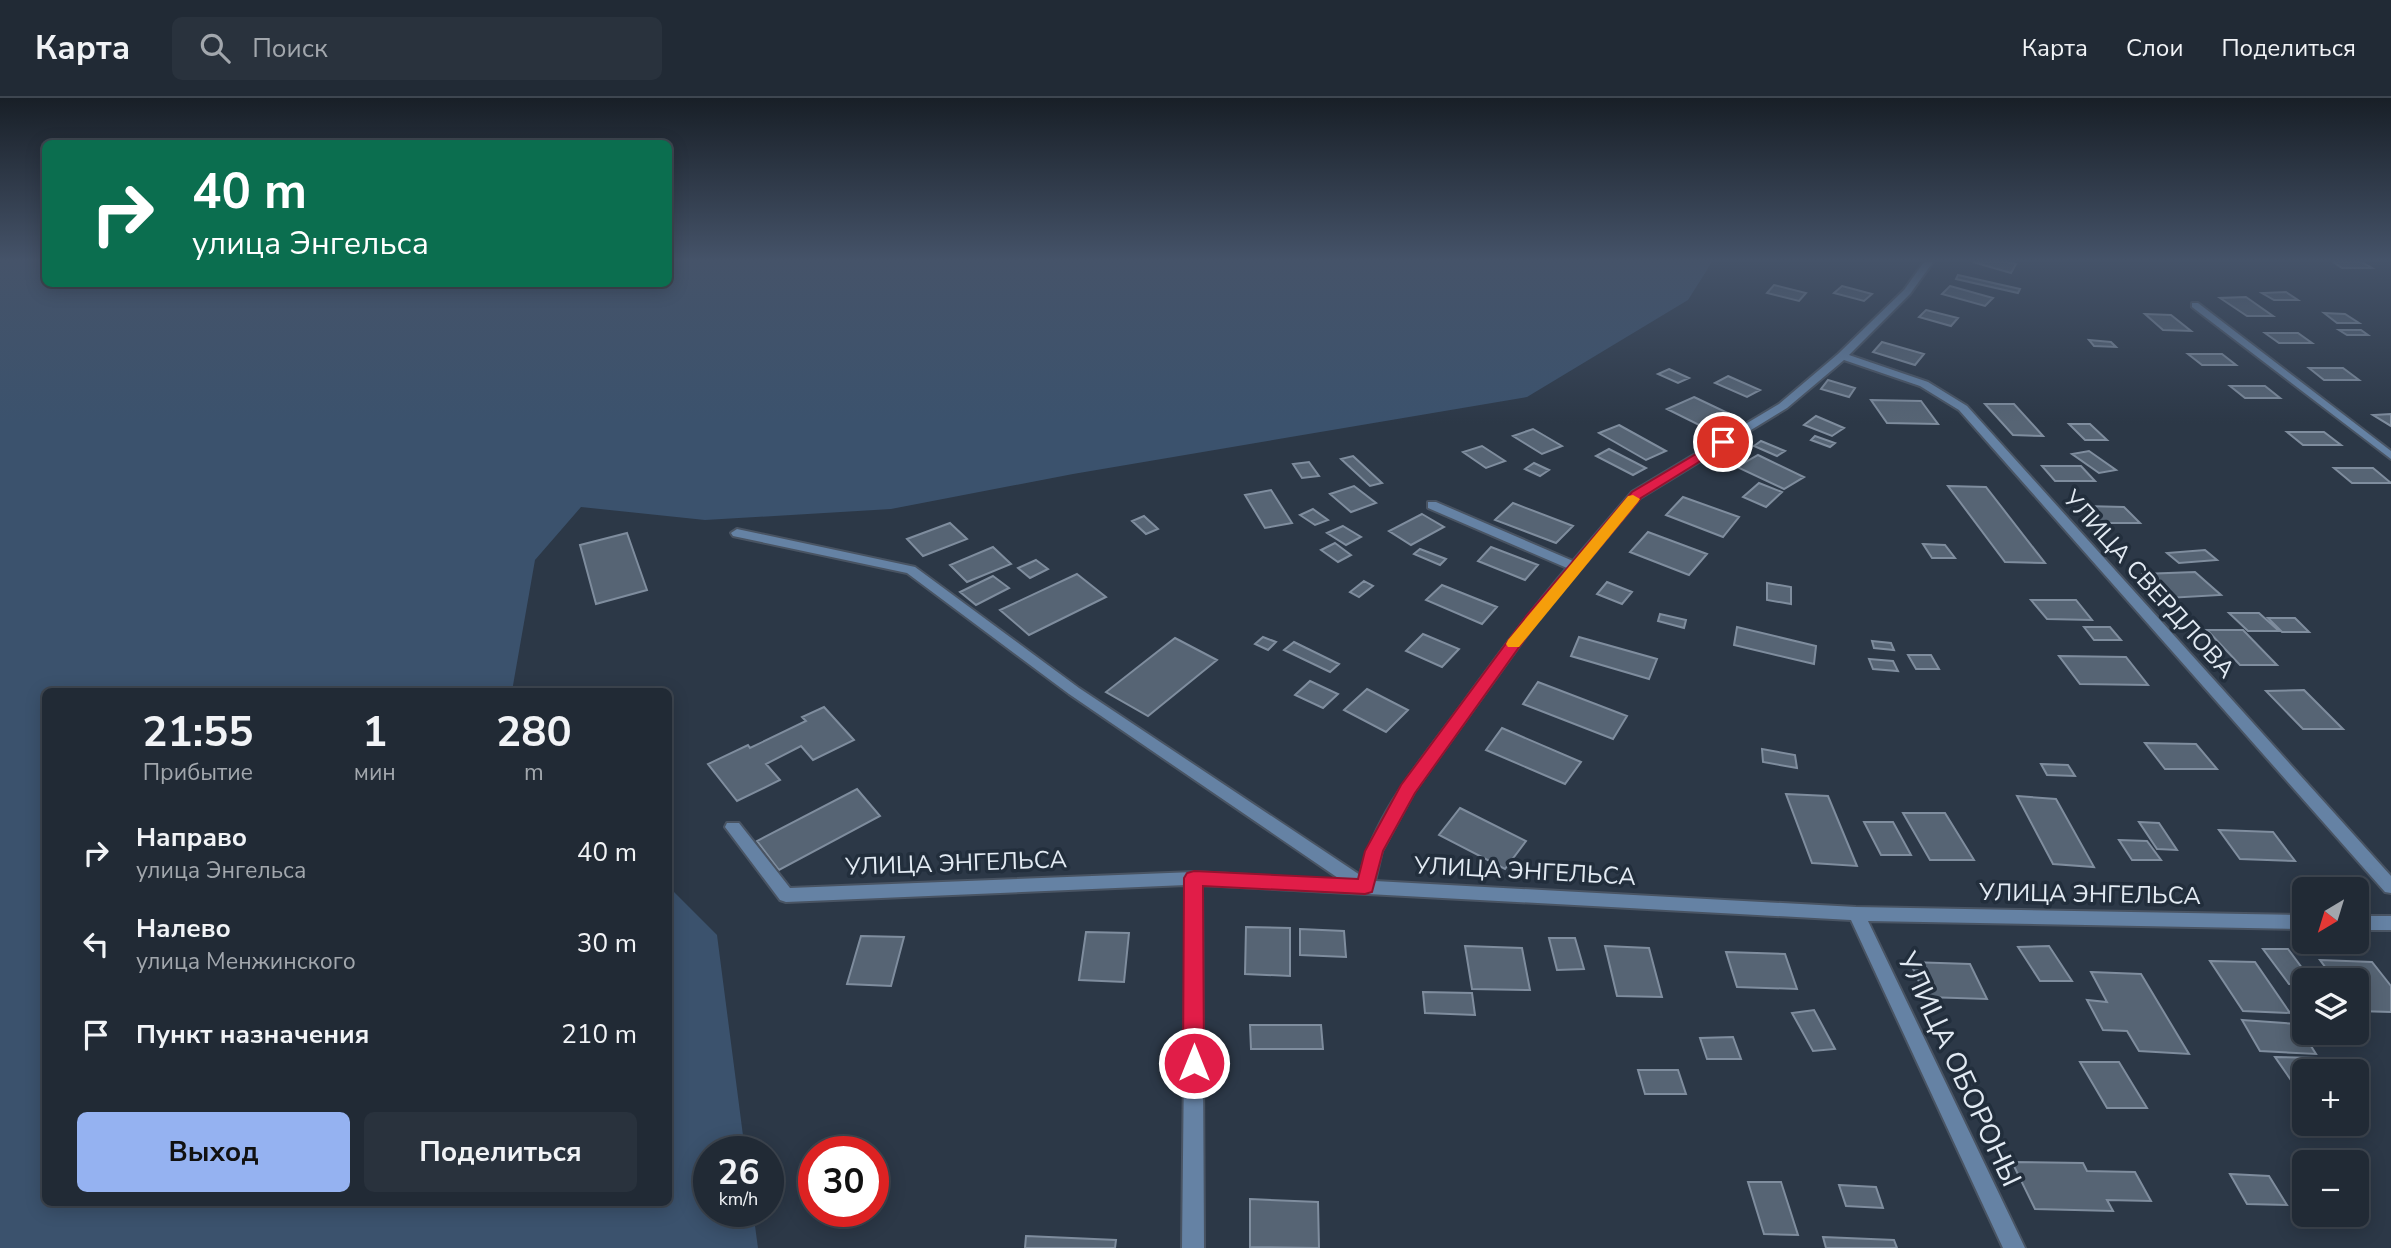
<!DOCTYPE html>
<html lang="ru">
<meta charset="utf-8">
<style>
body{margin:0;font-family:"Nunito Sans",sans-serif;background:#29323d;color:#f1f3f6;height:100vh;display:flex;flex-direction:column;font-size:26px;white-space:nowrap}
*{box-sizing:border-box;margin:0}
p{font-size:23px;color:#a2a7ad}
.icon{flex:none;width:38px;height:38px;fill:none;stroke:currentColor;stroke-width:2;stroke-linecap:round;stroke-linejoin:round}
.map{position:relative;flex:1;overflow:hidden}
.panel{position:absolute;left:42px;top:590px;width:630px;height:518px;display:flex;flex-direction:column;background:#212a35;border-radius:10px;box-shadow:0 4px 18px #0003,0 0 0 2px #3e4650}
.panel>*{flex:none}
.top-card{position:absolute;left:42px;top:42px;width:630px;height:147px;border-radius:10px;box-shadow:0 4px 18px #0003,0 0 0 2px #3e4650;background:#0b6e4f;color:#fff;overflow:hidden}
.needle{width:46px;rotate:218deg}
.buttons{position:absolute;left:2292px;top:779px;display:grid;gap:14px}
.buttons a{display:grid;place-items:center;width:77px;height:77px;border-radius:10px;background:#212a35;box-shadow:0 4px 18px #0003,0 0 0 2px #3e4650;font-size:35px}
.speed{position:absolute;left:693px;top:1038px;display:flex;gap:14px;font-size:35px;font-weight:700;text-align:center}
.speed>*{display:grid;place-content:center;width:91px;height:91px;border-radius:50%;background:#212a35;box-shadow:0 4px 18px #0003,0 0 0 2px #3e4650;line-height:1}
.speed small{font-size:18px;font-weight:400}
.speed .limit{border:10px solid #d22;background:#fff;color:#111}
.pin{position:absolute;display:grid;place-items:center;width:60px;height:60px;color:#fff;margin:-30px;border:4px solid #fff;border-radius:50%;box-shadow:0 2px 7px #0007}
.me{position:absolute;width:77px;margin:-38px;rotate:0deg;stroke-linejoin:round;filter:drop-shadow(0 0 5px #0008)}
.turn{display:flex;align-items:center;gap:24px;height:147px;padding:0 35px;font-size:32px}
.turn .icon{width:91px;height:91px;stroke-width:2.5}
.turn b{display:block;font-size:49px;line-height:60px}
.eta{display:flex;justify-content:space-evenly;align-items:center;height:119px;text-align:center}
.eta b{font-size:42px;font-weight:700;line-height:49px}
.button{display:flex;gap:14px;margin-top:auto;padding:14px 35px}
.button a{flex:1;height:80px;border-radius:10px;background:#95b2f1;color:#111;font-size:28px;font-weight:700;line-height:80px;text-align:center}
.button a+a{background:#29323d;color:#f1f3f6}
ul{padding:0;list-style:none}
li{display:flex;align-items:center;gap:21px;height:91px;padding:0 35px}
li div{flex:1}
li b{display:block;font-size:26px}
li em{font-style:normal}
header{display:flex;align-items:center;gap:42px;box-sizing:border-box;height:98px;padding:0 35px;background:#212a35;border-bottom:2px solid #3e4650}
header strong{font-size:33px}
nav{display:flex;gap:38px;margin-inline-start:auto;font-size:24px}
.search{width:490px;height:63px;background:#29323d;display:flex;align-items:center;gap:18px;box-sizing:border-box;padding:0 24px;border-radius:10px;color:#a2a7ad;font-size:26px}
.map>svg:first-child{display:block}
.green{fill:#3b526d}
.building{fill:#566474;stroke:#7f8d9e;stroke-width:2}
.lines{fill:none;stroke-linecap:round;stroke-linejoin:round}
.minor-casing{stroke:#495463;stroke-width:4}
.minor{fill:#6582a4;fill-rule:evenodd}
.route{fill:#e11d48;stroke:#92132f;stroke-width:2}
.slow{fill:#f59e0b}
.labels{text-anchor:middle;stroke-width:7;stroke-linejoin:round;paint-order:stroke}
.street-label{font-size:24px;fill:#e2eaf3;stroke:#222e3c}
.near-street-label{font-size:28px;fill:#e2eaf3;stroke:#222e3c}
</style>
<header>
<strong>Карта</strong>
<div class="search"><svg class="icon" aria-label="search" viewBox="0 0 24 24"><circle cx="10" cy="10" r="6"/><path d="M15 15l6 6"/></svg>Поиск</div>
<nav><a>Карта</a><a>Слои</a><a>Поделиться</a></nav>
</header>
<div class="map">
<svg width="2391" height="1150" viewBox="0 0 2391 1150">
<rect width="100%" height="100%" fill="#2c3847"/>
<!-- green -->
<path class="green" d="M0,164H45L46,186H668L669,164H1712L1688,202L1527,299L1073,376L891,411L705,422L581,409L535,462L512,593H46V1104H668L669,789L717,837L745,1053L709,1054V1113H753L758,1150H0Z"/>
<!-- building -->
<path class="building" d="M1973,164H2007L2016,166L2011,175Z
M2333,164H2362L2372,170H2342Z
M1958,177L2020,191L2018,195L1956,181Z
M1774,187L1806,195L1799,203L1767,195Z
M1842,188L1872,196L1864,203L1834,195Z
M1950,188L1993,200L1985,208L1942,196Z
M2286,194L2298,202H2274L2262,195Z
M2246,199L2273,218H2247L2220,200Z
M1926,212L1958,220L1951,228L1919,219Z
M2324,215L2345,216L2359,225H2337Z
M2145,216L2171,217L2191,233L2163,232Z
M2339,232H2361L2368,237H2347Z
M2265,235H2298L2312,245H2279Z
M2089,242L2111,244L2116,249L2094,248Z
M1882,244L1924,256L1915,267L1873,254Z
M2188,256H2222L2236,267H2202Z
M2309,270H2343L2359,282H2324Z
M1669,271L1689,280L1678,285L1658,276Z
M1728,278L1760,292L1747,299L1715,285Z
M1828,282L1855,290L1849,299L1821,291Z
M2230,288H2265L2280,300H2245Z
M1694,299L1732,317L1705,330L1667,311Z
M1871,302L1921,303L1938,326L1887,325Z
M1985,306H2014L2043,338L2013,337Z
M2391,316V328L2373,317Z
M1816,318L1844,330L1832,338L1804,327Z
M2069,326H2090L2107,342H2085Z
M1619,327L1666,353L1646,362L1599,335Z
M1533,331L1562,348L1542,356L1513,338Z
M2287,334H2324L2341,347H2303Z
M1815,338L1835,345L1830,349L1811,342Z
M1761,343L1785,353L1777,358L1754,348Z
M1482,348L1505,363L1486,370L1463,354Z
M1609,351L1646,370L1633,377L1596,358Z
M2089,353L2116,372L2099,375L2072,356Z
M1758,357L1804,379L1784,391L1737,369Z
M1353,358L1382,385L1370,388L1341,361Z
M1309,364L1319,378L1302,380L1293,366Z
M1534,365L1549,372L1540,378L1525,371Z
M2042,368H2081L2095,383H2055Z
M2334,370H2373L2391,385H2352Z
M1759,385L1782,394L1766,409L1743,399Z
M1354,388L1376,405L1351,414L1330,396Z
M1948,388L1986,389L2045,465L2005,464Z
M1271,392L1292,425L1265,430L1245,397Z
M1683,399L1739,419L1723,439L1666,417Z
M1513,405L1573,428L1556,445L1495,422Z
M2084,408L2124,409L2140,425H2098Z
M1313,411L1328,422L1315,427L1300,417Z
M1422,416L1444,429L1411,447L1389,433Z
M1144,418L1158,431L1146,436L1132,423Z
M950,425L967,441L923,458L907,441Z
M1343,428L1361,439L1346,447L1327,435Z
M1648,434L1707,456L1689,477L1630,454Z
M627,435L647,492L596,506L580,447Z
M1335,445L1351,457L1338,464L1321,452Z
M1923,446L1945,447L1955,460H1932Z
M993,449L1011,466L967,484L950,467Z
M1491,449L1538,467L1525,482L1478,463Z
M1420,451L1446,461L1440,467L1414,456Z
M2205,452L2217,462L2179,465L2167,455Z
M1036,462L1048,471L1030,480L1018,470Z
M2195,474L2221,497L2167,500L2143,476Z
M1077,476L1106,499L1029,537L1000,512Z
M993,478L1009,490L976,507L960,494Z
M1364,483L1373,488L1359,499L1350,494Z
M1607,484L1632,494L1622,506L1597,496Z
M1767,485L1791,489V506L1767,502Z
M1442,487L1497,509L1482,526L1426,502Z
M2031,502H2076L2092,522L2047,521Z
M2229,515H2259L2279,533H2248Z
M1660,516L1686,522L1684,530L1658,523Z
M2268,520H2295L2309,534H2282Z
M1737,529L1816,548L1814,566L1734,547Z
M2084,529H2110L2121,542H2094Z
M2207,532H2243L2277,567H2240Z
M1423,536L1459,551L1442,569L1406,553Z
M1263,539L1276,544L1268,552L1255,546Z
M1579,539L1657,561L1649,581L1571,558Z
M1175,540L1217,562L1148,618L1106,594Z
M1872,543L1891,545L1894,552L1874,550Z
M1294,544L1339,566L1330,574L1284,552Z
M1908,557H1931L1939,571H1916Z
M2059,558L2126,559L2148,587L2080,586Z
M1869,561L1893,563L1898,573L1873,571Z
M1310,583L1338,596L1323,610L1295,597Z
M1538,584L1627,618L1613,641L1523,606Z
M1367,591L1408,612L1386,634L1344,612Z
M2304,592L2343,631H2303L2266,593Z
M824,609L854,642L813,662L801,648L766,666L780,682L737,703L708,666L748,647L750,650L806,623L802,619Z
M1502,630L1581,664L1565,686L1486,652Z
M2145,645L2196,646L2217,671H2165Z
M1762,651L1795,657L1797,670L1763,664Z
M2041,666L2068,667L2075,678L2047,677Z
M857,691L880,718L779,772L757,743Z
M1786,696L1828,698L1857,768L1812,765Z
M2017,698L2056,701L2094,769L2053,766Z
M1460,710L1526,743L1505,771L1439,737Z
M1903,715H1945L1974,762H1930Z
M1864,724H1893L1911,757H1881Z
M2139,724L2159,725L2177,752L2157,751Z
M2219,732L2273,734L2295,763L2240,761Z
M2119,742L2147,743L2161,762H2132Z
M1246,829L1290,830V878L1245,876Z
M1300,831L1344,833L1346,859L1300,857Z
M1086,834L1129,835L1124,884L1079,882Z
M861,838L904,839L891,888L847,886Z
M1549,840H1575L1584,871L1557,872Z
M1465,848L1522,850L1530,892L1472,891Z
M1605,848L1649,850L1662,899L1617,898Z
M2049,848L2072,883H2040L2018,849Z
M2263,851H2288L2311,882H2305V887L2289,886Z
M1726,854L1785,856L1797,891L1737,889Z
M2320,862L2372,864L2391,888V914L2358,913L2357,882H2335Z
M2210,863L2255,864L2290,915L2243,913Z
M1910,864L1970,866L1987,901L1926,899Z
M2091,874L2141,876L2189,956L2139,953L2127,933L2103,932L2087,902L2107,904Z
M1423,894L1472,895L1475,917L1425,915Z
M1814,912L1835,951L1813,953L1792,915Z
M2242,922L2297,926L2316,956L2260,953Z
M1250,927H1321L1323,951H1251Z
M1733,939L1741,961H1707L1700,940Z
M2275,959L2318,960L2328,973H2305V985H2293Z
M2080,964H2119L2147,1010H2107Z
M1638,972H1678L1686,996H1645Z
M2012,1064L2083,1065L2087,1073L2135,1074L2151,1103L2107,1102L2113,1113L2035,1111Z
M2230,1076L2269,1078L2287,1107L2247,1106Z
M1748,1084H1781L1798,1137L1764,1136Z
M1839,1087L1876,1089L1883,1110L1846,1108Z
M1250,1101L1318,1104L1319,1150L1250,1149Z
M1026,1138L1116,1142L1115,1150H1025Z
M1823,1139L1894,1142L1897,1150H1826Z"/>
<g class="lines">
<!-- minor casing -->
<g class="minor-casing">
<path id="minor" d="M1924,164H1933L1910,196L1849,257L1928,284L1967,308L2391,778V795L2385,794L1959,312L1920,288L1844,262L1787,310L1640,400L1537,523L1414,694L1382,753L1375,783L1856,809L2305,817V831L1868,823L2025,1150H2003L1851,822L1202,787L1204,1150H1182L1186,787L786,804L780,802L725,729L727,725H739L790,790L1194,774L1341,782L1069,596L907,475L733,438L731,435L737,431L915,469L1079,590L1360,777C1375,718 1416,668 1452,620C1489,569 1526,518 1567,470L1428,410V404H1436L1573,463L1632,394L1779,306L1838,256L1904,192Z
M2192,205H2198L2391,353V361L2192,209Z
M2357,818H2391V832H2357Z"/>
</g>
<!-- minor -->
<use href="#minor" class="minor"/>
</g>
<!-- sky -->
<linearGradient id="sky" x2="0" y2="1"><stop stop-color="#181f27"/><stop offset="0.5" stop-color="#455369"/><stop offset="1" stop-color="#455369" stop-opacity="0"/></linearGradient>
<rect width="2391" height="325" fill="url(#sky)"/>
<!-- route -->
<path class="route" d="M1723,340L1730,344L1728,346L1641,400L1537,524L1415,695L1383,753L1372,794L1365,796L1203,788L1204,965L1201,972L1194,974L1186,972L1183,965L1184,780L1187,775L1194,773L1358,781L1365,753L1401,687L1527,517L1632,394Z"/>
<!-- slow -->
<path class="slow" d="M1633,397L1640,401L1638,404L1519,549H1508L1506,546L1508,542L1628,398Z"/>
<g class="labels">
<!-- street labels -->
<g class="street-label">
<text transform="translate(2149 486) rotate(48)" y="8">УЛИЦА СВЕРДЛОВА</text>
<text transform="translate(956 765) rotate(-2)" y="8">УЛИЦА ЭНГЕЛЬСА</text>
<text transform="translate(1525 773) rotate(3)" y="8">УЛИЦА ЭНГЕЛЬСА</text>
<text transform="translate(2090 796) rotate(1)" y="8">УЛИЦА ЭНГЕЛЬСА</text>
</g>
<!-- near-street labels -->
<g class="near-street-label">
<text transform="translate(1960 971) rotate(65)" y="10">УЛИЦА ОБОРОНЫ</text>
</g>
</g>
</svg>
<div class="buttons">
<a><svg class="needle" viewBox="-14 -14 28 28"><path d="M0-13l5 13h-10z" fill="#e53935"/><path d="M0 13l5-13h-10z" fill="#a2a7ad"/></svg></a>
<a><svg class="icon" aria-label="layers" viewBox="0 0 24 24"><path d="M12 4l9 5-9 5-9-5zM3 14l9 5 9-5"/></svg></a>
<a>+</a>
<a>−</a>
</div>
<div class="speed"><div>26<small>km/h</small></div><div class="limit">30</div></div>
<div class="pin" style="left:1723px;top:344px;background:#d93025"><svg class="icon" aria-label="arrive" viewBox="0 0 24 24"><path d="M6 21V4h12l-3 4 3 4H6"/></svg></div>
<svg class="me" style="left:1194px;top:965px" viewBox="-20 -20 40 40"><circle r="17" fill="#e11d48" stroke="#fff" stroke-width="3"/><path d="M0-11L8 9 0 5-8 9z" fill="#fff"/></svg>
<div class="top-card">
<div class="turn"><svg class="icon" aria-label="right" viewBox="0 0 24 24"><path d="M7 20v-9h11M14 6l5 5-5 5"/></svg><div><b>40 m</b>улица Энгельса</div></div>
</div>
<section class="panel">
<div class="eta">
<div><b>21:55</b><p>Прибытие</p></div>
<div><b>1</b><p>мин</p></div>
<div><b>280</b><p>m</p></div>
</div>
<ul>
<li><svg class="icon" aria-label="right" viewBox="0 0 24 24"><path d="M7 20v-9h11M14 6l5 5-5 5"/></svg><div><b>Направо</b><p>улица Энгельса</p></div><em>40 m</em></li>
<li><svg class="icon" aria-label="left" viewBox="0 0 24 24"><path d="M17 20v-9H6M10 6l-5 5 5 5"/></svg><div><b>Налево</b><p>улица Менжинского</p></div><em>30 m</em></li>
<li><svg class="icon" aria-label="arrive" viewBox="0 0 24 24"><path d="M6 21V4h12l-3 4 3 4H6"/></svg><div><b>Пункт назначения</b></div><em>210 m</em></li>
</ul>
<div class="button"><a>Выход</a><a>Поделиться</a></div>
</section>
</div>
